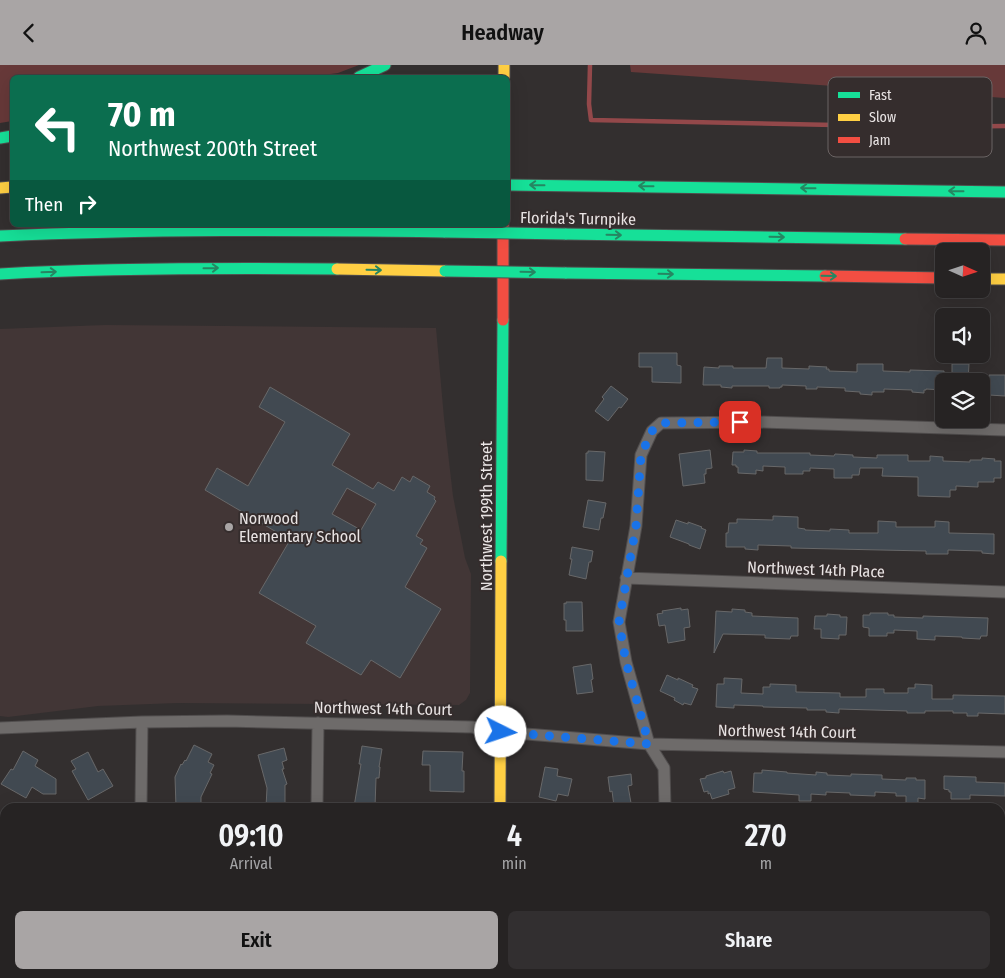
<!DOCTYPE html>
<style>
body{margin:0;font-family:"Fira Sans Condensed",sans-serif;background:#322f30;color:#f1f3f6;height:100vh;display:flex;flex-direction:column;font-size:19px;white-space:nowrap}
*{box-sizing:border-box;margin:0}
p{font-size:16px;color:#a4a4a6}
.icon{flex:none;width:28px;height:28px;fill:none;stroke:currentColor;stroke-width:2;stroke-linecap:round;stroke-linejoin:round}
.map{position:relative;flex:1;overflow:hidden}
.sheet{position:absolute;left:0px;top:738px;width:1005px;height:176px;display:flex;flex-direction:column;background:#262323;border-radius:15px 15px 0 0;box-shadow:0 5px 20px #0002,0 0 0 1px #424041}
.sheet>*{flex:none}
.top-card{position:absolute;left:10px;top:10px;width:500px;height:152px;border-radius:8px;box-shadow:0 5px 20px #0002,0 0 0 1px #424041;background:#0b6e4f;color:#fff;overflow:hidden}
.needle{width:32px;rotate:93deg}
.controls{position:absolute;left:935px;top:178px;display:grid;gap:10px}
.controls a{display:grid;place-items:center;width:55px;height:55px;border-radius:8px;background:#262323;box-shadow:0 5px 20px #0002,0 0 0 1px #424041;font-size:25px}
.pin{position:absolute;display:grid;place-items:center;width:42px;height:42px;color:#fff;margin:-21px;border-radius:10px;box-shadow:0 2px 8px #0006}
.me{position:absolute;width:55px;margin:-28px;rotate:94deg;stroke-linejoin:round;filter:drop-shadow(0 0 4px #0008)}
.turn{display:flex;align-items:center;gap:18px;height:105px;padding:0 15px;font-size:22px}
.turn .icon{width:65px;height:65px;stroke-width:2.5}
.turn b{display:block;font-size:35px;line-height:42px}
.then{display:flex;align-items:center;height:48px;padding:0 15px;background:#0003;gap:10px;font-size:19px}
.eta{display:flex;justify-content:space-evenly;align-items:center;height:85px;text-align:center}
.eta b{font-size:30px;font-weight:600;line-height:35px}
.cta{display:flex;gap:10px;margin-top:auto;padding:10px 15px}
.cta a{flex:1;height:58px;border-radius:8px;background:#a9a5a5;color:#111;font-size:20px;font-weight:600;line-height:58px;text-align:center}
.cta a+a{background:#322f30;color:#f1f3f6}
header{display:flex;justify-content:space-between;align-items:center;height:65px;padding:0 15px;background:#a9a5a5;color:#111;font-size:22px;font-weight:600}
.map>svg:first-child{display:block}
.built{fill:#423636}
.green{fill:#673939}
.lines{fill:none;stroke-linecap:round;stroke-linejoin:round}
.stream{stroke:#93484a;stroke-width:4.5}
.building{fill:#414951;stroke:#686869;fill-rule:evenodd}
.street-casing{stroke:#504d4d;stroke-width:13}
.fast-casing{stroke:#504d4d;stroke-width:13}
.slow-casing{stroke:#504d4d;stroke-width:13}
.jam-casing{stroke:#504d4d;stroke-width:13}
.street{stroke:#6e6b6a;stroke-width:11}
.fast{stroke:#16e098;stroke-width:11}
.slow{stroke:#ffcf43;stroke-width:11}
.jam{stroke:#f24e42;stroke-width:11}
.fast-bridge-casing{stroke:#504d4d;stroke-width:13;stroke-linecap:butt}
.fast-bridge{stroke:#16e098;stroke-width:11}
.oneway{stroke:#268662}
.route{stroke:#1a73e8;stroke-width:9;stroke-dasharray:0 16.2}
.poi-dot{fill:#a9a5a5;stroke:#352d2d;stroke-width:2}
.labels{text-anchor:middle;stroke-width:4;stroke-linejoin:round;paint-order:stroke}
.street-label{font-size:16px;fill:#e9e4e4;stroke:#352d2d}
.poi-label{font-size:16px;fill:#e9e4e4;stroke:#352d2d;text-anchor:start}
.key{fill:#352d2d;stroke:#6b6464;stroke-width:1}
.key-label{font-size:14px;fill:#e9e4e4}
</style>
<header><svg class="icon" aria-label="back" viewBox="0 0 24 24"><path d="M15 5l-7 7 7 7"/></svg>Headway<svg class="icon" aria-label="person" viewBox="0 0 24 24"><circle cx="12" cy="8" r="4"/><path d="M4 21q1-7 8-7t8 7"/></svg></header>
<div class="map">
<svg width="1005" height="913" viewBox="0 0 1005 913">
<rect width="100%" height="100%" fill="#332f2f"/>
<!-- built -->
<path class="built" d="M105,260L436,263L444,353L453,431L465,493L471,509L470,628L466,635L459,640L177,638L98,641L8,652L0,651V264Z"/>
<!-- green -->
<path class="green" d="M0,0H359L338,8L308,12H12V56L0,58Z
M630,0H1005V33L631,7Z"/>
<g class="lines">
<!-- stream -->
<path class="stream" d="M590,0L589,39L591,55L932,62L1005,61"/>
</g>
<!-- building -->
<path class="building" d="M639,288H677V300L681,301V318L652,317V302H639Z
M767,293H782V303L809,304V301L827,302L826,304H829V306L857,307V299H883V306L910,307V305L944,306V325L926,324V325H924V328L912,327V325L884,324V327H872V330L860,329V327L845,326V323L817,322V324H806V321L782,320V322H780V323H769V321H732V323L721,322V320H703L704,302L719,303V301H733V303H766Z
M952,299H969L968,316H952Z
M989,310H1005V331L989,330Z
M611,321L628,334L621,343L619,342L608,356L595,346L604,334L602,332Z
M270,322L350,369L332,400L373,424L378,417L394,426L402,412L410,417L413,411L430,421L427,427L435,432L434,434L436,436L416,471L423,475L420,479L427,483L405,522L441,544L400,613L371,595L361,610L306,578L316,561L259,528L290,475L205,425L217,403L248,421L285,357L259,342ZM347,423L376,439L361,465L332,449Z
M710,385L712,403L706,404V409H704L705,418L683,421L679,389Z
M744,385L757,386V388H810V390L834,391L835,389L853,390V392L877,393V390H908V396H930V391L943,392V396L970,397V395H982V393L995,394L994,396H1001V413H994V417H978V422L956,421V425H950V432L918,431V412L882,411L883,403H860L859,410H852V413H834V404L810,403V406H803V409H785V402L763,401V406L756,405V409L738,408V402H736V400H732L733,387H744Z
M588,386L605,387L603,416L586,415V388H588Z
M588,435L606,438L603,453H601L599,465L583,462Z
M773,451L798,452V463L805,464V465L830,466V464L849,465V468H878V456L896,457V462H935V456L949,457V468L994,469V489L982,488V486L948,485V489H926V486L791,483V481L758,480V485L745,484V482H726V468H728L729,458H737V454L773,455Z
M676,455L688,459V457L702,462L701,463L706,465L700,484L689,480V479L670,472Z
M572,482L593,486L591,497H589L586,514L569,510L572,494H570Z
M566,537H582L583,566H566V555H564V538L566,539Z
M681,543V545L688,544L690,562L684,563L685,575L668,578L665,560L659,561L657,549L663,548L662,546Z
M732,544L745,545V547L752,548V551L798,553V571H791L790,574L765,573V570L723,569L714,588L716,546L732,547Z
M870,548H888V550H894V552L923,553V551L988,553L987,571H981L980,574L962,573V572L935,571V575L917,574V566L894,565V568H887V571H869V563L863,562V550H870Z
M827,549L840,550V552H847L846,570H839V574L821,573V564H814L815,551H827Z
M591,599L593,614L591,615L593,627L577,629L573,602Z
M667,610L678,615V613L693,620L692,622L698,624L691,640L684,638L683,640L674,635L675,633L660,626Z
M724,613L742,614L741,628L763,629V622H770V619L796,620V627L840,628V632H866V624H884V628H908V623H915V619L932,620V634H953V630L1005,631V649L978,648V651H967V648H953V646H925V648H907V646L839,644V648L826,647V645H807V643L763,642V641L734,640V643L716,642L717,619H724Z
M194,680L212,689L208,697L214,700L210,708L212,709L201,732V742H176L175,712L181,699L182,700L185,695L186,696Z
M362,681L382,684L379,702H380L379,713H376L375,742H354L361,699H359Z
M284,683L287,695L282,697L284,704H282L287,719L285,720V742H266L267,723L258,690Z
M23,686L38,695L35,701L56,714V729H43L32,722L26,733L1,719L11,704L13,705Z
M423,686L463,687L462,706H464V727L430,726V700H422Z
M88,687L98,707L103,704L113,721L88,735L72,706L76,704L71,696Z
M545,702L558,704L557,711L572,714L568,731L558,729L556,736L539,732Z
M762,705L787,707V708L816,710V707L827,708V710L851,711V709L882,710V714L906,715V713H916V715H925V734L918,733V739H906V731H896V728L875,727V731L850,730V728L826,727V730L811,729V736H799V730L753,727L754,708H762Z
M723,706L724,708L731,706L735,723L728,725L729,729L712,734L710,728L708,729V726L704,727L700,714L706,713V711Z
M631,709L632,720L628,721L631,738L614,741L612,726L610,727L608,712Z
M944,711L976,712V717L1005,718V731L970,730V734H951V727H949V725L944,724Z"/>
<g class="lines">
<!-- street casing -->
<g class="street-casing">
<path id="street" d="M626,513L1005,527
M0,663L142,657L227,656L472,662L501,667L649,679L1005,687
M141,742L142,657
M317,742L318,658
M665,742L664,703L649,679L626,597L619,557L636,461L641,390L652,366L661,358L760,357L1005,365
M1000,841H1005
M140,913V909
M316,913V909
M666,913V909"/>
</g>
<!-- fast casing -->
<g class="fast-casing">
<path id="fast" d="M359,12L385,0
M0,73L12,71
M508,120L1005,127
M565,169L905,174
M0,171C148,164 297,165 445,167
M565,208L825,211
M0,209C112,203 225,203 337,204
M501,496L503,255
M500,909V913"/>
</g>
<!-- slow casing -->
<g class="slow-casing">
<path id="slow" d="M504,0V12
M0,123L12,122
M337,204L445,206
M981,214H1005
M500,742L501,496"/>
</g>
<!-- jam casing -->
<g class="jam-casing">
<path id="jam" d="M905,174L1005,175
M825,211L944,213
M503,255V160"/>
</g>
<!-- street -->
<use href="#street" class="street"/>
<!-- fast -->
<use href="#fast" class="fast"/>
<!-- slow -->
<use href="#slow" class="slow"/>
<!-- jam -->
<use href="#jam" class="jam"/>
<!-- fast-bridge casing -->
<g class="fast-bridge-casing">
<path id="fast-bridge" d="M445,167L565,169
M445,206L565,208"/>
</g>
<!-- fast-bridge -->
<use href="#fast-bridge" class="fast-bridge"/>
</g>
<!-- one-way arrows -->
<defs><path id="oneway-shaft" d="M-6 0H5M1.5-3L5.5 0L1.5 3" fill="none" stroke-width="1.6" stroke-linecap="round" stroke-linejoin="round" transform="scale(1.25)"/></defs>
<g class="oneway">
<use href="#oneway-shaft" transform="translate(537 120) rotate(-179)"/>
<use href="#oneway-shaft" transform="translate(646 121) rotate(-179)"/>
<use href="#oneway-shaft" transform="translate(808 123) rotate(-179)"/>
<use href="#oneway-shaft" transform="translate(956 126) rotate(-179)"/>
<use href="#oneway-shaft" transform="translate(614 170) rotate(1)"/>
<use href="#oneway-shaft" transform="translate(777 172) rotate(1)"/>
<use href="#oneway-shaft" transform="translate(211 203) rotate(-1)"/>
<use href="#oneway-shaft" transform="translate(374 205) rotate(1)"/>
<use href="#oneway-shaft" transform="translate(49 207) rotate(-2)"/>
<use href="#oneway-shaft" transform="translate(528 207) rotate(1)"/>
<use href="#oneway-shaft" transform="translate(666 209) rotate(1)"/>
<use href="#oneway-shaft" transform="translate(829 211) rotate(1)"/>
</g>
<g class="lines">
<!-- route -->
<path class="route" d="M501,667L649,679L626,597L619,557L636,461L641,390L652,366L661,358L740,357"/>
</g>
<!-- markers -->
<circle class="poi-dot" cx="229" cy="462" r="5"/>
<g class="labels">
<!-- street labels -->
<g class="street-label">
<text transform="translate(578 153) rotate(1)" y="6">Florida's Turnpike</text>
<text transform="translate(486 451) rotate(-90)" y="6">Northwest 199th Street</text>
<text transform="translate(816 504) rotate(2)" y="6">Northwest 14th Place</text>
<text transform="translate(383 643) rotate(1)" y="6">Northwest 14th Court</text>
<text transform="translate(787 666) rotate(1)" y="6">Northwest 14th Court</text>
</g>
<!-- poi labels -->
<g class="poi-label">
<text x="239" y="459">Norwood<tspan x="239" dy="18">Elementary School</tspan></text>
</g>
</g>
<!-- legend -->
<rect x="828" y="12" width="164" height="80" rx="8" class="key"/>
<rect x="838" y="27" width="22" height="6" fill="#16e098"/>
<rect x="838" y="49" width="22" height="7" fill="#ffcf43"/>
<rect x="838" y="72" width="22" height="6" fill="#f24e42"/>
<g class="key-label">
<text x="869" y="35">Fast</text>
<text x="869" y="57">Slow</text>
<text x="869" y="80">Jam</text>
</g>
</svg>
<div class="controls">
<a><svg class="needle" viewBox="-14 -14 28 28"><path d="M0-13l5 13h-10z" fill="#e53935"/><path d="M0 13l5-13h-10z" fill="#a4a4a6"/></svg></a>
<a><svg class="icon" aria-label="sound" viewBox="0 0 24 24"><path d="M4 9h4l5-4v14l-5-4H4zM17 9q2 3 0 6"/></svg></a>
<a><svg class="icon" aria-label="layers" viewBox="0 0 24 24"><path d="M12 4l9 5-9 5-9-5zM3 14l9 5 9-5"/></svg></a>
</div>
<div class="pin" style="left:740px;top:357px;background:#d93025"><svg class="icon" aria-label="arrive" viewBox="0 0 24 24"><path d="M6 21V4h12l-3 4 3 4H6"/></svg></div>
<svg class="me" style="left:501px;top:667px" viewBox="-20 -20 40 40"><circle r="19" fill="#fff"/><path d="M0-13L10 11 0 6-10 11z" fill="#1a73e8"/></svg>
<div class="top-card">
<div class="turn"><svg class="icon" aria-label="left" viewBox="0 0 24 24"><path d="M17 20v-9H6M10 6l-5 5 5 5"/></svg><div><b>70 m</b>Northwest 200th Street</div></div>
<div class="then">Then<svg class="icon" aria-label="right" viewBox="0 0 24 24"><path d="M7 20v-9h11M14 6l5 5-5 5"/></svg></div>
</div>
<section class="sheet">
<div class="eta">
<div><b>09:10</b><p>Arrival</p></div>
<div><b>4</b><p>min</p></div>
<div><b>270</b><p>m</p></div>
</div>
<div class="cta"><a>Exit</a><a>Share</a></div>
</section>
</div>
